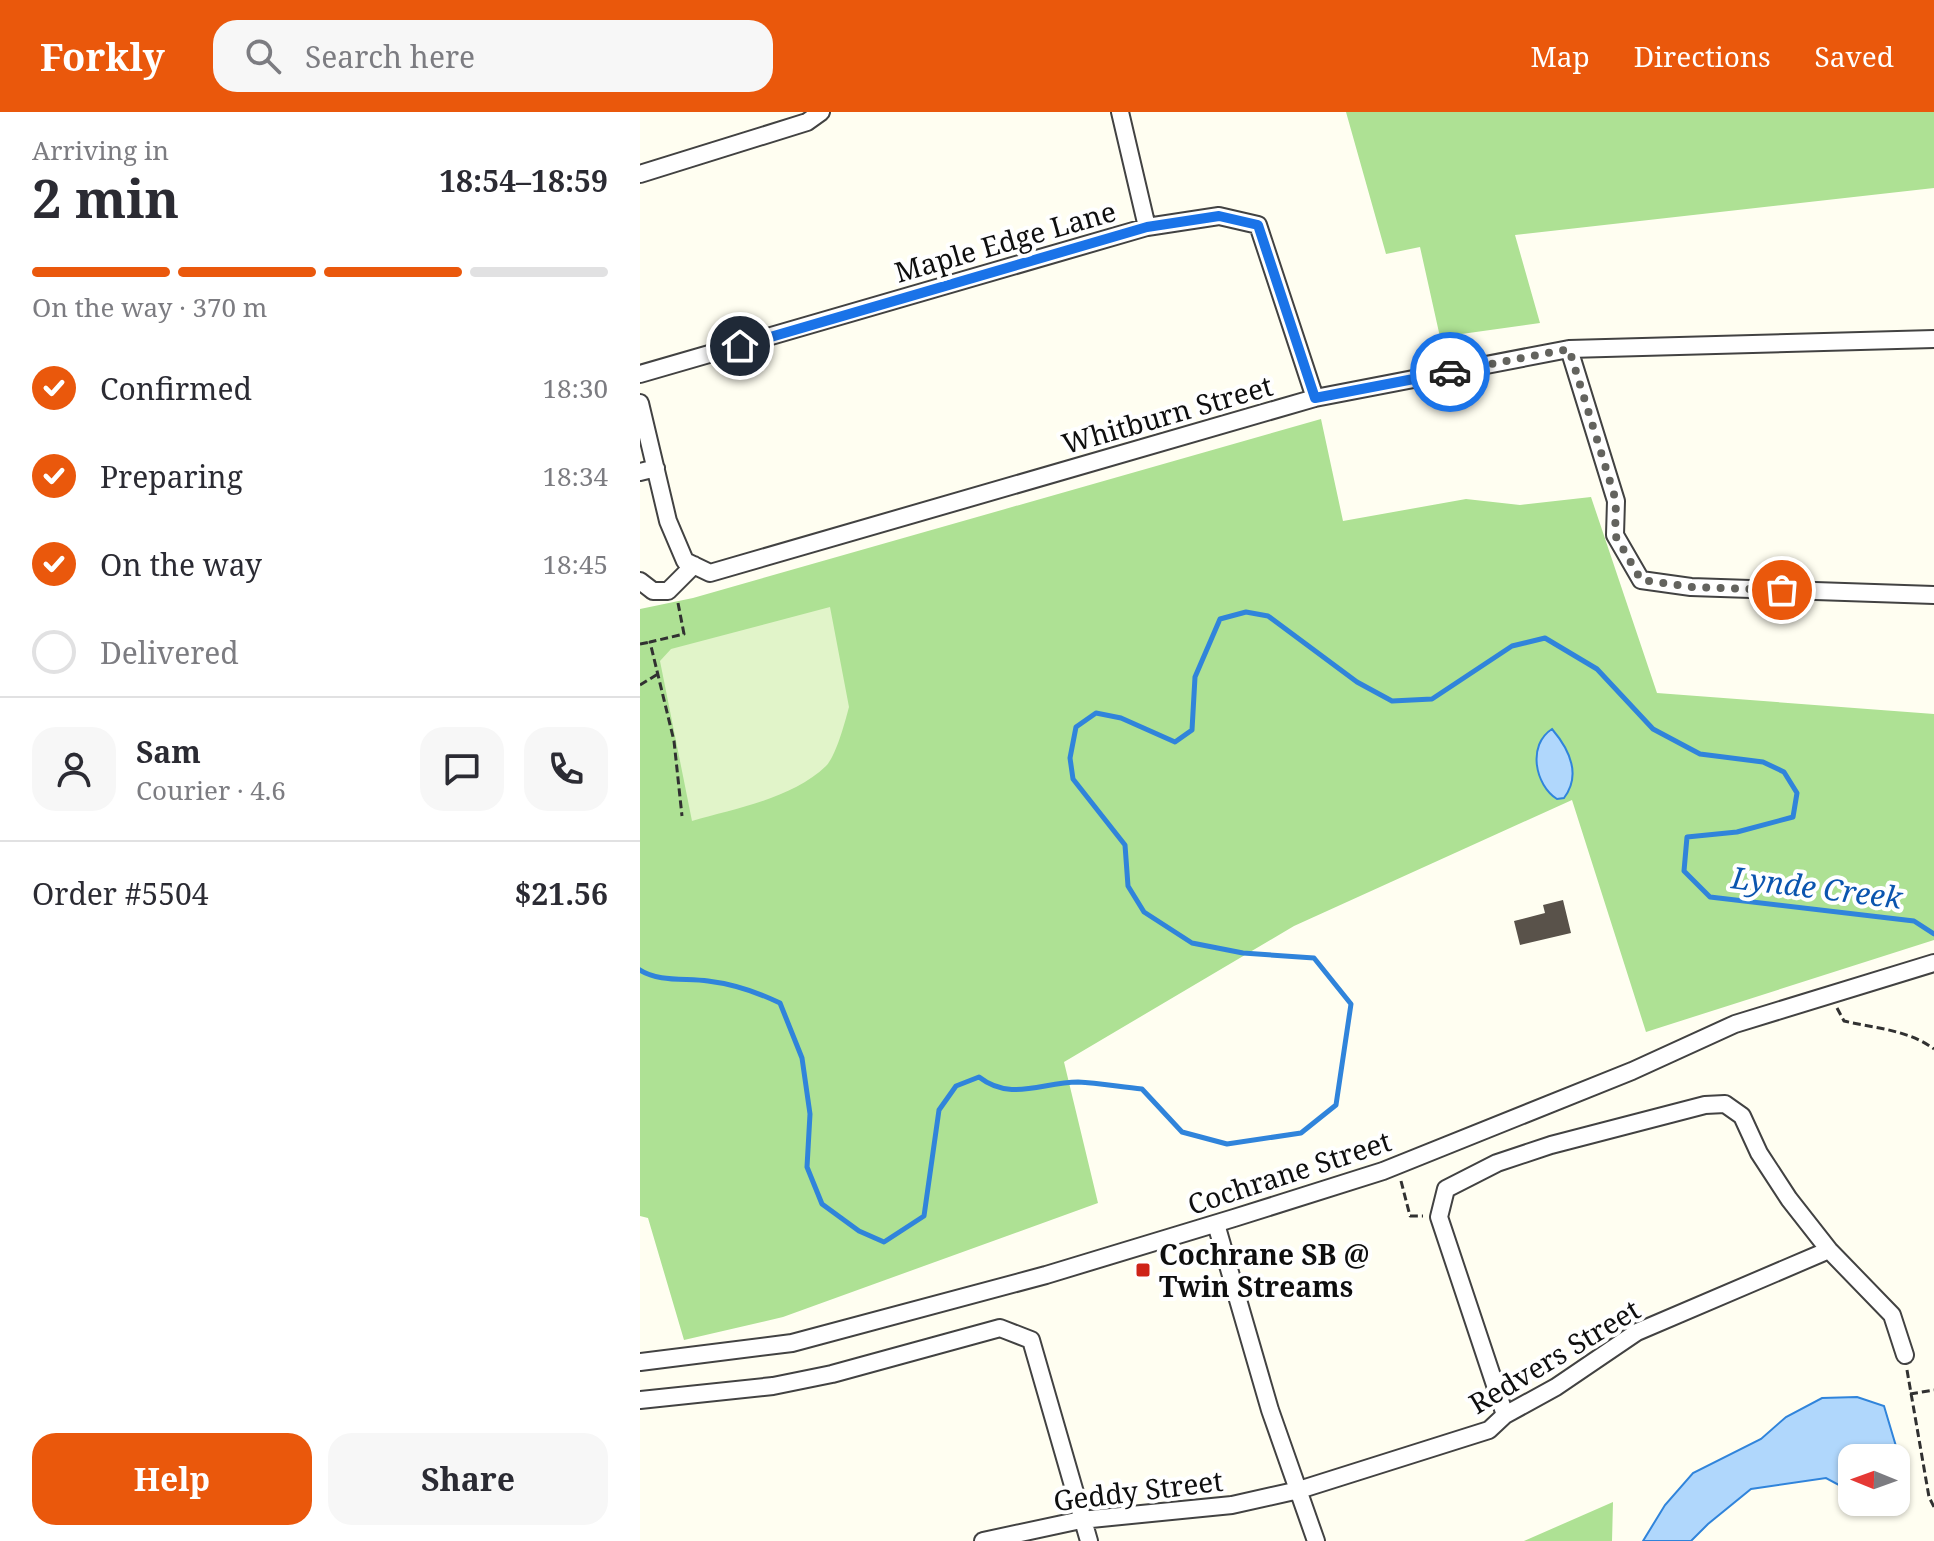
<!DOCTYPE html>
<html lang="en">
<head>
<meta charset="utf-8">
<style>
  body { margin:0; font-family:"Noto Serif",serif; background:#f7f7f7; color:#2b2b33; height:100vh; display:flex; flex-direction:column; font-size:30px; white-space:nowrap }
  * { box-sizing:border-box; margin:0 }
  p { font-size:26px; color:#7c7c81 }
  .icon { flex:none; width:44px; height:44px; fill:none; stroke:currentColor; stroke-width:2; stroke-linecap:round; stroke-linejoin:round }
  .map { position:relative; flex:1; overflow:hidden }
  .details { display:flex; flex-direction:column; background:#fff; width:640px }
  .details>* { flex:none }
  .needle { width:52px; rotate:271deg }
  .buttons { position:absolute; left:1198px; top:1332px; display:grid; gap:16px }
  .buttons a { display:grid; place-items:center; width:72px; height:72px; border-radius:16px; background:#fff; box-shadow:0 2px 6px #0004; font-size:40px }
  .pin { position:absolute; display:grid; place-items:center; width:68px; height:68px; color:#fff; margin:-34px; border:4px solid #fff; border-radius:50%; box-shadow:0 2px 8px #0007 }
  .courier { position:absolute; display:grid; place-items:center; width:80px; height:80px; margin:-40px; border:6px solid #1a73e8; border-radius:50%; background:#fff; color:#222; box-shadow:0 2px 10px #0007 }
  .head em { font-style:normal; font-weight:700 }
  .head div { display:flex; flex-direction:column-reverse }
  .head { display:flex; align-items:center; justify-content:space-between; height:136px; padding:0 32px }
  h1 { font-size:52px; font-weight:700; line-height:60px }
  .bar { display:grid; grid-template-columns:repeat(4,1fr); gap:12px 8px; align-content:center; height:96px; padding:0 32px }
  .bar i { height:10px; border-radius:6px; background:#e1e1e2 }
  .bar .on { background:#ea580c }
  .bar p { grid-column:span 4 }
  .line { display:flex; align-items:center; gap:20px; padding:0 32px; border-top:2px solid #e1e1e2 }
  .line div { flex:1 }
  .round { display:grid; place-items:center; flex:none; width:84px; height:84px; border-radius:24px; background:#f7f7f7 }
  ol { padding:0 32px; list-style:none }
  li { display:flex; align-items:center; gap:24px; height:88px }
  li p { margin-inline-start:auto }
  li .icon { padding:8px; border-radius:50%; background:#ea580c; color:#fff; stroke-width:4 }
  li:last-child { color:#7c7c81 }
  li i { width:44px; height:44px; border:4px solid #e1e1e2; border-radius:50% }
  .action { display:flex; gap:16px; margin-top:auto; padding:16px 32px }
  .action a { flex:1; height:92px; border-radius:24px; background:#ea580c; color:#fff; font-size:32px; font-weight:700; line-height:92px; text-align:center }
  .action a+a { background:#f7f7f7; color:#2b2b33 }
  header { display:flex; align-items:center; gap:48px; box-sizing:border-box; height:112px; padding:0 40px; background:#ea580c; color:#fff }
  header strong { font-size:38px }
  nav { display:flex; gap:44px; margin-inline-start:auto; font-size:28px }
  .search { width:560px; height:72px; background:#f7f7f7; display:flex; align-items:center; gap:20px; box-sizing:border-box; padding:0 28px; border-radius:24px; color:#7c7c81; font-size:30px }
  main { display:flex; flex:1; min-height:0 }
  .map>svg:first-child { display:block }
  .forest { fill:#aee194 }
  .pitch { fill:#e1f4c9 }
  .water { fill:#b0d7fc; stroke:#3084db; stroke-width:2 }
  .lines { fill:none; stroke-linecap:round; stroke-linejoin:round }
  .stream { stroke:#3084db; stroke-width:5 }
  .building { fill:#59524a }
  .minor-casing { stroke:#424242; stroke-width:20 }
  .path { stroke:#313131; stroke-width:3; stroke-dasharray:8 4; stroke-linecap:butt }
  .minor { stroke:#fff; stroke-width:16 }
  .done { stroke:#63635e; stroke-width:8; stroke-dasharray:0 14.4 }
  .route { stroke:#1a73e8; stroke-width:10 }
  .poi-dot { fill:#ce2318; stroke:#fff; stroke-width:3 }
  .labels { text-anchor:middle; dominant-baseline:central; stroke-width:8; stroke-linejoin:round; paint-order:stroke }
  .street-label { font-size:28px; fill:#0f0f0f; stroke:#fff }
  .poi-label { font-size:28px; font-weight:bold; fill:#0f0f0f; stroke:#fff; text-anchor:start }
  .water-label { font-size:30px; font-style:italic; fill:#0b55af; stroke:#fff }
</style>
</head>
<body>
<header>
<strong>Forkly</strong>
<div class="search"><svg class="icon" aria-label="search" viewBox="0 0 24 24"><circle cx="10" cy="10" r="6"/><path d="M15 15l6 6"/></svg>Search here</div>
<nav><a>Map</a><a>Directions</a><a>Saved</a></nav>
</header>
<main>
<section class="details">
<div class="head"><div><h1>2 min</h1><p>Arriving in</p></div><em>18:54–18:59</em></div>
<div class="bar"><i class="on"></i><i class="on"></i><i class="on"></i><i></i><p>On the way · 370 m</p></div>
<ol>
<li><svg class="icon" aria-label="check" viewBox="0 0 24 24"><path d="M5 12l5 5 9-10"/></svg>Confirmed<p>18:30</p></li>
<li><svg class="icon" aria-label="check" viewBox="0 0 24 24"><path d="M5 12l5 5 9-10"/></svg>Preparing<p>18:34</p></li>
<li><svg class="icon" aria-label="check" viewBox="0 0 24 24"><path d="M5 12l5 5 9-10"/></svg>On the way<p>18:45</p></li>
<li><i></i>Delivered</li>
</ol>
<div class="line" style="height:144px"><a class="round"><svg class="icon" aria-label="person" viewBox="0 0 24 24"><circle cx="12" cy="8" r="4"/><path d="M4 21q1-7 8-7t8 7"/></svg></a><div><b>Sam</b><p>Courier · 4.6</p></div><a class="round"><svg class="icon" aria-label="chat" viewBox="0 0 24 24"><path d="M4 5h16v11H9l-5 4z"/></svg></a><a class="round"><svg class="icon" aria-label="phone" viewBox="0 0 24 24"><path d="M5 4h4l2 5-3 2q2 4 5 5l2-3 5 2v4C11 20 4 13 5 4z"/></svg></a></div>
<div class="line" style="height:104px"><div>Order #5504</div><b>$21.56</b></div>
<div class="action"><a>Help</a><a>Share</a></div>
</section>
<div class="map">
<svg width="1294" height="1429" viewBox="0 0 1294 1429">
  <rect width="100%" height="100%" fill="#fffef1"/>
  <!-- forest -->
  <path class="forest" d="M706 0H1294V76L875 123 900 211 800 225 780 135 746 142Z
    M681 307 703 409 826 387 880 393 951 385 1017 581 1294 602V828L1006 920 932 688 654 814 424 950 458 1091 143 1205 44 1228 8 1106 0 1104V497L53 486Z
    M973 1390 972 1429H884Z"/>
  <!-- pitch -->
  <path class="pitch" d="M190 495 209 595C205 610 196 644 186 654 152 687 95 696 52 709L20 549 31 537Z"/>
  <!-- water -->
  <path class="water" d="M912 617C929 637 942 662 924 686L917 687C895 673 887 633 912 617Z
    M1217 1285 1244 1294 1264 1361 1256 1382V1346H1212V1380L1186 1366 1111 1377 1068 1412 1051 1429H1003L1025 1393 1053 1361 1121 1327 1146 1305 1182 1286Z"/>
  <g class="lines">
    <!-- stream -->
    <path class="stream" d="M0 858C18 870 46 866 68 869 93 872 117 880 140 891L162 946 170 1002 167 1055 182 1092 219 1119 244 1130 284 1104 299 998 316 974 339 965C371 990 402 970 438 970 459 971 481 975 502 977L542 1020 587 1032 661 1021 696 993 711 892 674 846 603 841 552 831 504 800 488 774 485 733 433 667 430 646 436 615 456 601 481 606 535 630 552 618 555 565 580 507 606 500 628 504 717 570 752 589 792 587 872 534 905 526 957 557 1013 617 1060 642 1123 650 1144 660 1157 681 1153 705 1097 720 1047 725 1044 759 1070 785 1274 809 1294 822"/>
  </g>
  <!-- building -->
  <path class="building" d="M923 788 931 821 880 833 874 809 905 801 903 793Z"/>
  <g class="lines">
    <!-- minor casing -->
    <g class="minor-casing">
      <path id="minor" d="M480 0 507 115
        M0 62 167 10 181 0
        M929 237 976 389 975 423 1001 468 1051 475 1294 483
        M0 262 507 115 579 104 618 113 675 286
        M0 291 28 409 45 449 70 461 675 286 929 237 1294 227
        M0 360 16 356
        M0 469 13 479H28L54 453
        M576 1112 630 1298 676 1429
        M0 1250 152 1231 406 1163 594 1106 743 1059 992 959 1095 912 1294 851
        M0 1288 133 1274 192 1262 360 1216 391 1228 449 1429
        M865 1303 799 1105 806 1077 857 1051 911 1033 1065 993 1085 992 1102 1004 1119 1041 1149 1087 1189 1138 1252 1203 1265 1243
        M343 1429 441 1408 592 1393 659 1378 849 1318 865 1303 916 1275 997 1220 1189 1138"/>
    </g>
    <!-- path -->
    <path class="path" d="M38 491 44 522 10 530 34 629 42 704
      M0 532 10 530
      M0 573 18 562
      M1197 896 1204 909C1234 916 1269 918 1294 937
      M761 1069 770 1104H783
      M1267 1258 1289 1385 1294 1395
      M1270 1282 1294 1278"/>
    <!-- minor -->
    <use href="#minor" class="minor"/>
  </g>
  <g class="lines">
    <!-- done -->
    <path class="done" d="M810 260 929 237 976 389 975 423 1001 468 1051 475 1142 478"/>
    <!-- route -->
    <path class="route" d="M100 234 507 115 579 104 618 113 675 286 810 260"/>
  </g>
  <!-- markers -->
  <rect class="poi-dot" x="495" y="1150" width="16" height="16" rx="4"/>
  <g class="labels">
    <!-- street labels -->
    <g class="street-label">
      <text transform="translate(365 129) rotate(-16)">Maple Edge Lane</text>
      <text transform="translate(527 302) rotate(-16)">Whitburn Street</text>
      <text transform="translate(649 1060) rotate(-18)">Cochrane Street</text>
      <text transform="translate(914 1244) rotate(-31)">Redvers Street</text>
      <text transform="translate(498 1378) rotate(-7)">Geddy Street</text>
    </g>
    <!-- poi labels -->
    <g class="poi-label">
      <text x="519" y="1142">Cochrane SB @<tspan x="519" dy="32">Twin Streams</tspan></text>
    </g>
    <!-- water labels -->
    <g class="water-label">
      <text transform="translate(1177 775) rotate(7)">Lynde Creek</text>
    </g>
  </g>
</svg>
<div class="buttons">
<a><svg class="needle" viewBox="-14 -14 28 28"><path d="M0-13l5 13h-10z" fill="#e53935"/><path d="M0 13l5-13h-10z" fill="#7c7c81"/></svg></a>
</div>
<div class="pin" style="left:1142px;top:478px;background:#ea580c"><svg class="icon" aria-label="bag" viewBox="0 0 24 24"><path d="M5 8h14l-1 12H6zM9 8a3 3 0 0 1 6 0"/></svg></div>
<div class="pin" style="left:100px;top:234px;background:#1f2937"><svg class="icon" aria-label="home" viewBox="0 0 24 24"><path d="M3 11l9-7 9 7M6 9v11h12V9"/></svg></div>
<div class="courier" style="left:810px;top:260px"><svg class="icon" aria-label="car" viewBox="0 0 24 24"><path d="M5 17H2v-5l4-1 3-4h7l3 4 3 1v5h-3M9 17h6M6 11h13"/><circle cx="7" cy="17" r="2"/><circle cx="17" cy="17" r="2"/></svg></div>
</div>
</main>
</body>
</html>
